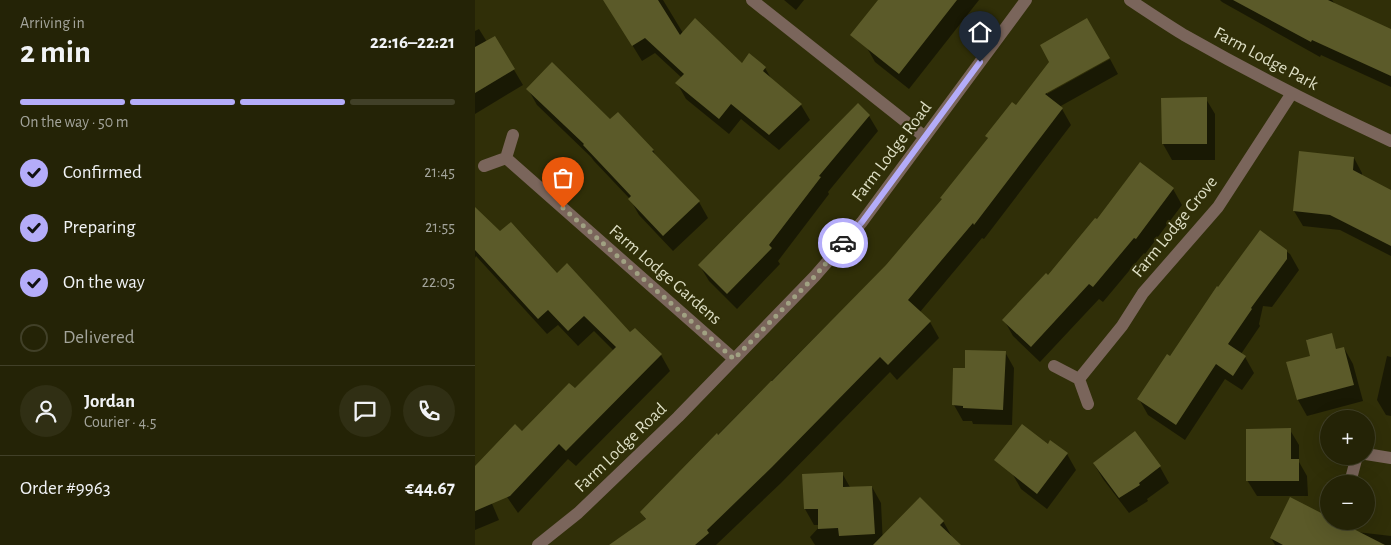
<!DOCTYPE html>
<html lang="en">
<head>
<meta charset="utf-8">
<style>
  body { margin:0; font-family:"Alegreya Sans",sans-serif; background:#302f14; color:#f1f3f6; height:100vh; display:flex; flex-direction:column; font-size:19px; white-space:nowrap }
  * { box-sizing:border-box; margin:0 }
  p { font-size:16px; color:#a3a49b }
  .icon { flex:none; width:28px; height:28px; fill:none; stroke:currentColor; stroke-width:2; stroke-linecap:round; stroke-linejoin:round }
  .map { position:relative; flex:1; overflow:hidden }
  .details { display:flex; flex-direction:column; background:#242306; width:475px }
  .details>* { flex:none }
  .controls { position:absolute; left:845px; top:410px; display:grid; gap:10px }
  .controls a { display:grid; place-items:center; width:55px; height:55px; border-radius:50%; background:#242306; box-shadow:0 5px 20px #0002,0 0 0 1px #414028; font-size:25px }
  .pin { position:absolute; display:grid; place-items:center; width:42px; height:42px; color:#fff; margin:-51px -21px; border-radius:50% 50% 50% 0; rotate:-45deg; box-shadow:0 0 5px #0007 }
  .pin .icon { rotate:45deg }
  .courier { position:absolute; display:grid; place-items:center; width:50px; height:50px; margin:-25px; border:4px solid #b4acf9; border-radius:50%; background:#fff; color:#222; box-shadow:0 1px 6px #0007 }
  .headline em { font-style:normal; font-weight:700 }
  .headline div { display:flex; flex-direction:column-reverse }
  .headline { display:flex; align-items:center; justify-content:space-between; height:85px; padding:0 20px }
  h1 { font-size:32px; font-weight:700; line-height:38px }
  .bar { display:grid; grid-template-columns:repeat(4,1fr); gap:8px 5px; align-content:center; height:60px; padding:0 20px }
  .bar i { height:6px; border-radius:4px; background:#414028 }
  .bar .selected { background:#b4acf9 }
  .bar p { grid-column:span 4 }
  .line { display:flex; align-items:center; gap:12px; padding:0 20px; border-top:1px solid #414028 }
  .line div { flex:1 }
  .round { display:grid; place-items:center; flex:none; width:52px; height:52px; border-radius:26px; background:#302f14 }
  ol { padding:0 20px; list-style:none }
  li { display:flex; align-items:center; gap:15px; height:55px }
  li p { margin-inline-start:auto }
  li .icon { padding:5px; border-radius:50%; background:#b4acf9; color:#111; stroke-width:4 }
  li:last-child { color:#a3a49b }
  li i { width:28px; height:28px; border:2px solid #414028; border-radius:50% }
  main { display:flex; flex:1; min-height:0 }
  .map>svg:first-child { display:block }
  .shadow { fill:#0007 }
  .building { fill:#5b5a29 }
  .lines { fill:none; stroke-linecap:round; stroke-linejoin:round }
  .minor { stroke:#7a655b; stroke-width:12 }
  .done { stroke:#a0a182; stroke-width:5; stroke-dasharray:0 9 }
  .route { stroke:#b4acf9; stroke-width:6 }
  .labels { text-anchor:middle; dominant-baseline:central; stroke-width:4.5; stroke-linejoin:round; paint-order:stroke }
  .street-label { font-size:18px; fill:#dddec4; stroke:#302f08 }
</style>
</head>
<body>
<main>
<section class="details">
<div class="headline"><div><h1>2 min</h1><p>Arriving in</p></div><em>22:16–22:21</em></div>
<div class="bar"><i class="selected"></i><i class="selected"></i><i class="selected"></i><i></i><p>On the way · 50 m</p></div>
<ol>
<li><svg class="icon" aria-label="check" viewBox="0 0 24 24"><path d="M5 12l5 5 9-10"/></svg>Confirmed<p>21:45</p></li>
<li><svg class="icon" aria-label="check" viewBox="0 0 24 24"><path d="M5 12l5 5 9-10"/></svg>Preparing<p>21:55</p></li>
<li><svg class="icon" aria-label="check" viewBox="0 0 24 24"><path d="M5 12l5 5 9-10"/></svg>On the way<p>22:05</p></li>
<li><i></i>Delivered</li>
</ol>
<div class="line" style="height:90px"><a class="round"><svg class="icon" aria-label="person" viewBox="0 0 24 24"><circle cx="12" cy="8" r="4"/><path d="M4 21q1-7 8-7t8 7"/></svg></a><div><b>Jordan</b><p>Courier · 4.5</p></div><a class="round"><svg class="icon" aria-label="chat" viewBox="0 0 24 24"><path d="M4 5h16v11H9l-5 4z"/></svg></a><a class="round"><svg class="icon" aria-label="phone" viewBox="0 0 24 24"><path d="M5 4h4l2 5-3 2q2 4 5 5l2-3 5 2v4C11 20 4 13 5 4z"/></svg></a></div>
<div class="line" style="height:65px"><div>Order #9963</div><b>€44.67</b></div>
</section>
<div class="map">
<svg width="916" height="545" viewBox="0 0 916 545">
  <rect width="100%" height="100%" fill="#302f08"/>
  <!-- shadow -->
  <path class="shadow" d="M133 0H188L208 33 267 64 290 68 297 80 326 105 335 120 304 150 266 119 254 134 211 99 202 83 207 78 180 53 167 61 140 17Z
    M309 0H329L321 10Z
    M429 0H504L434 89 400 62 391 46Z
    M745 0H857L860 4 916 30V87L846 55 845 57 747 2Z
    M612 19 572 92V94L635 59 643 74 584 107 587 109 596 125 509 239 507 238 445 312 455 322 464 338 422 380 415 372 306 483 241 545H136L171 520 166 512 411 266 468 200 513 139 512 136 541 107Z
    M4 29 12 42 20 38 48 85 0 114V31Z
    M53 89 135 121 178 150 182 159 224 202 233 218 198 251 164 215 155 199 119 161 116 157 62 105Z
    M687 99H731L740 114V160H697L688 144Z
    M394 116 403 131 353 192 354 194 303 261 305 264 262 309 234 281 225 266Z
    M879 158 887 173V176L916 193V256L865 230 828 226 819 211Z
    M666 164 698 189 707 205 670 254 669 253 628 302 624 299 565 362 538 336 529 320 573 277 622 221Z
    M0 209 25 233 81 275 155 334 160 329 186 355 195 371 101 466 93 459 43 513 17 475 139 351 119 331 103 346 83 325 72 334 1 256 0 258Z
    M785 232 815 254 824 270 797 307 788 306 784 324 785 326 766 354 770 357 779 373 767 390 750 379 710 440 673 415 664 399Z
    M832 339 859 345 862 350 869 348 878 364 888 401 832 416 823 400 813 363 836 357Z
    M530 352 539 368 537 425 498 424 497 421H488L479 405 491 370Z
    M912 356 916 357V416L911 415 902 400Z
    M815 430 824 445V462L832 476 833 496H782L772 480Z
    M659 433 685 467 694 483 672 499 673 501 654 513 628 479 619 464Z
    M592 454 601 470 572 509 546 489 537 473Z
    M0 470 9 485 24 520 0 530Z
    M367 473 376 489 397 487 406 503 408 545H340L335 537 346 525H339L330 509 328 475Z
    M468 521 477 537 470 545H416Z
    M854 521 882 532 916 536V545H800L796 538Z"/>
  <!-- building -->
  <path class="building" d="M128 0H183L205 35 220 18 267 63 274 53 291 67 288 71 327 104 294 135 256 104 244 119 200 83 209 74 170 38 157 46Z
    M403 0H482L424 74 375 35Z
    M758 0H853L916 29V76L837 40 836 42Z
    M612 18 635 58 570 94 588 108 499 225 498 223 433 300 456 321 413 365 405 357 297 467 232 530 234 533 220 545H134L171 519 165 512 242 433 243 435 296 381H297L411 265 467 199 465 198 513 138 510 136 537 102 541 105 574 62 565 45Z
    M20 36 40 69 0 93V47Z
    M77 62 135 119 143 112 179 150 177 151 225 201 188 236 153 199 156 196 108 145 109 144 51 89Z
    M732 97V144H687L686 98Z
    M383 103 395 115 344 176 346 177 294 245 297 248 252 294 223 265Z
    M824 151 879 157 878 170 916 190V246L855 215 818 211Z
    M665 162 699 188 661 239 659 238 618 287 614 284 556 347 527 320 571 273 573 275 620 218 622 219Z
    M0 207 25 231 36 222 82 273 92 263 155 332 160 328 187 354 91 451 84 444 35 496 0 511V466L40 424 47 431 94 383 100 388 141 347 109 316 93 331 73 310 63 319 0 250Z
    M785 230 812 250V259L776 308 777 309 753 344 771 356 758 376 741 364 701 425 662 399 692 354 695 356 742 286 743 287Z
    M857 333 861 349 869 347 879 385 822 400 811 362 835 356 831 340Z
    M490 350 531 351 528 410 488 408V406L477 405 478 368H490Z
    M547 424 573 444 575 440 593 453 562 494 519 460Z
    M816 428V459H824V481H771V429Z
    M660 431 686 466 664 483 665 485 644 498 618 463Z
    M368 472V487L397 486 400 534 364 536 363 528 343 529V509H329L327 474Z
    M445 497 469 521 465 525 486 545H398Z
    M815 497 854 517V521H863L910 545H808L795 538Z"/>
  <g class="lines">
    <!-- minor -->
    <path class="minor" d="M277 0 450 137
      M655 0C673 12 691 24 709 35 776 73 846 109 916 141
      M31 158 259 359
      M9 166 31 158 38 135
      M579 366 604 379 613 404
      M604 379 647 326 668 293 743 207 817 93
      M891 454 916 458
      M877 475 882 456
      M63 545 103 513 203 417 340 276 387 222 551 0"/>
  </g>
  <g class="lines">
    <!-- done -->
    <path class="done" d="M88 208 259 359 340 276 368 243"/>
    <!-- route -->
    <path class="route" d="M368 243 387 222 505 62"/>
  </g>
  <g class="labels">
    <!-- street labels -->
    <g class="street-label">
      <text transform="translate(791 59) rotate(28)">Farm Lodge Park</text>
      <text transform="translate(417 152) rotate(-53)">Farm Lodge Road</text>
      <text transform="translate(700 227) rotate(-51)">Farm Lodge Grove</text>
      <text transform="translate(190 275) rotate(41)">Farm Lodge Gardens</text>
      <text transform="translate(146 448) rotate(-44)">Farm Lodge Road</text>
    </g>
  </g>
</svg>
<div class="controls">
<a>+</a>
<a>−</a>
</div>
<div class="pin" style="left:88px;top:208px;background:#ea580c"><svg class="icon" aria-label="bag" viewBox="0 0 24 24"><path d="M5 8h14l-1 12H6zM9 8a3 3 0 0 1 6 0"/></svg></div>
<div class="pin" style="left:505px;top:62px;background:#1f2937"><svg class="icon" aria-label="home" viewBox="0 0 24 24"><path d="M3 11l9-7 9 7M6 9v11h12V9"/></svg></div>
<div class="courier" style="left:368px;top:243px"><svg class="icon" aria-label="car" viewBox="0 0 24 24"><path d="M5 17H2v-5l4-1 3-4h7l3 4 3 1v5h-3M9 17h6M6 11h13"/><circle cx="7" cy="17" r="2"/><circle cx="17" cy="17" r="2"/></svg></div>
</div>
</main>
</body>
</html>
